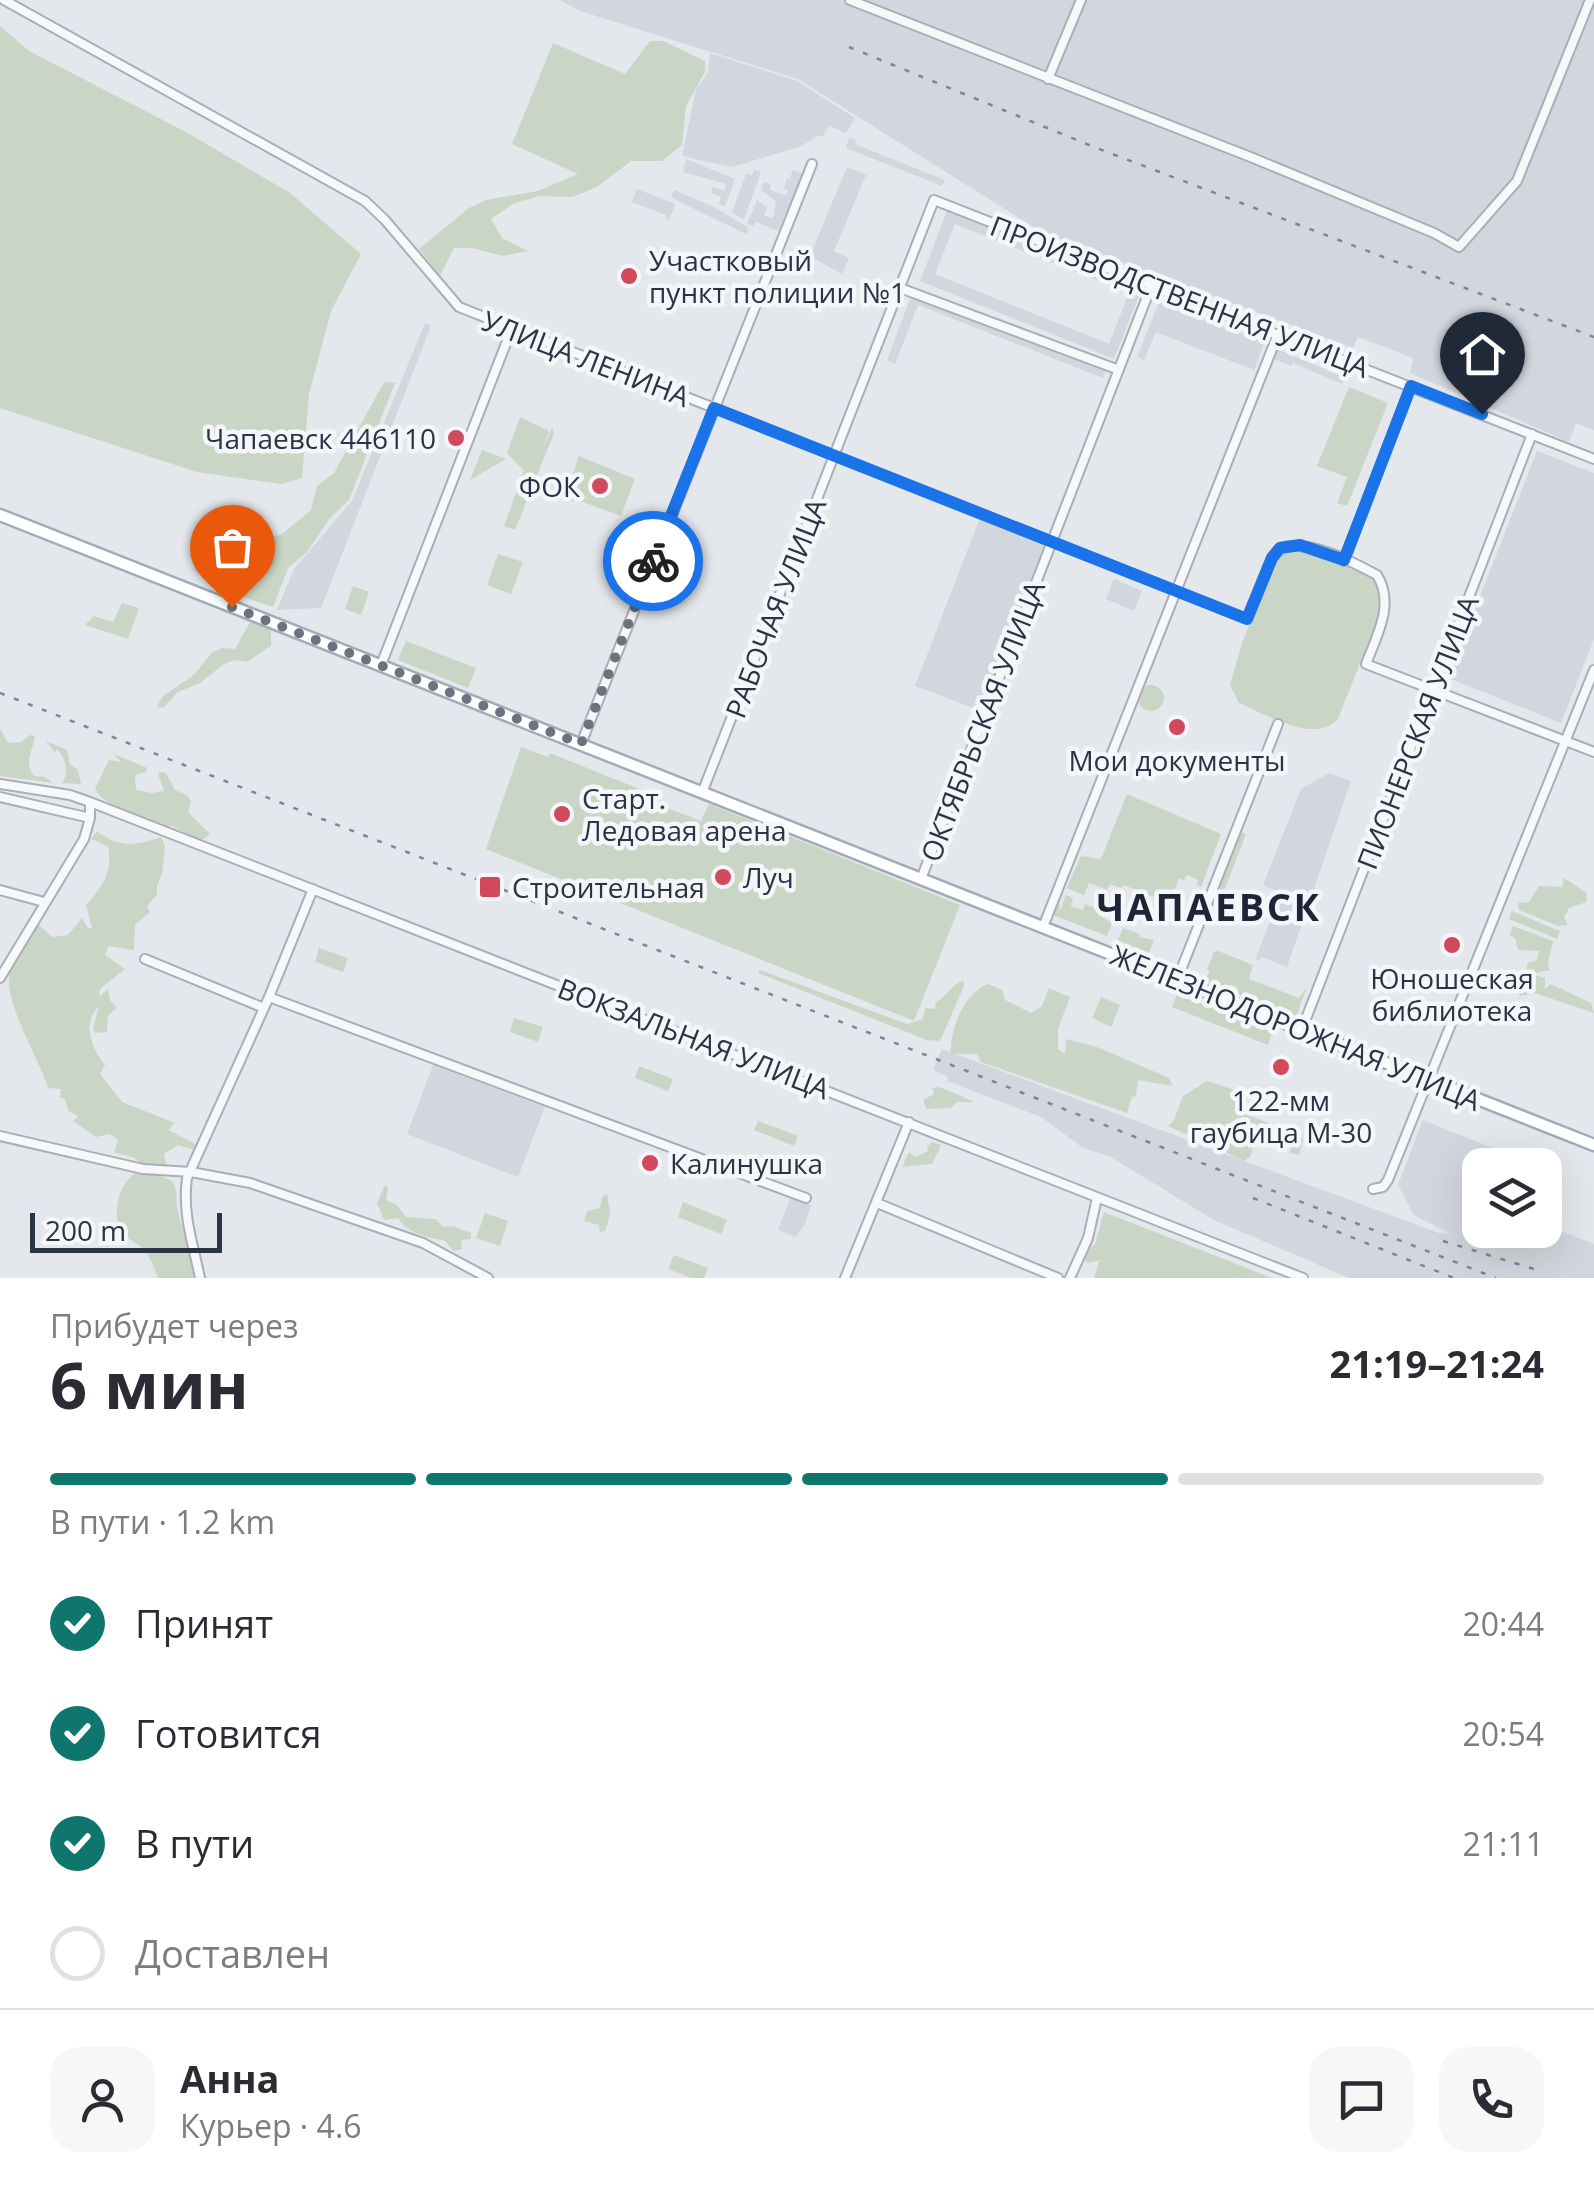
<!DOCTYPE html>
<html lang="ru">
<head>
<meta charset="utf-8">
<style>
  body { margin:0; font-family:"Open Sans",sans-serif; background:#f7f7f7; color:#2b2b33; height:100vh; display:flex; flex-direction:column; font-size:38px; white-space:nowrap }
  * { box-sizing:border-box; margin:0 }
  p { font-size:32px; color:#7c7c81 }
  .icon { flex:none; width:55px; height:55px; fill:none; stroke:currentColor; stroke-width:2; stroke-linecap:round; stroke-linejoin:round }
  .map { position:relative; height:1278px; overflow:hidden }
  .side { display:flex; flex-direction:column; background:#fff; flex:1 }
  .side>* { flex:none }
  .tools { position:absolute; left:1462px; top:1148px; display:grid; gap:20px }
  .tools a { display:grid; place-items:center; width:100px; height:100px; border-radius:20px; background:#fff; box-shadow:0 10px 40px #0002; font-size:50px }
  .scale { position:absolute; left:30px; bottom:25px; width:192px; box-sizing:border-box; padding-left:10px; border:5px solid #2b3445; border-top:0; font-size:28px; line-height:35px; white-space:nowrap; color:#2b3445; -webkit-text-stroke:8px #f4f6f9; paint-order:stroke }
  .pin { position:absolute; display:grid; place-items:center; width:85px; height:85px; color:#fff; margin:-102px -42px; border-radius:50% 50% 50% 0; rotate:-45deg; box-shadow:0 0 10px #0007 }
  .pin .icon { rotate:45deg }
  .courier { position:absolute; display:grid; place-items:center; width:100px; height:100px; margin:-50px; border:8px solid #1a73e8; border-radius:50%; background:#fff; color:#222; box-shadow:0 2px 12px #0007 }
  .headline em { font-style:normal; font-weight:700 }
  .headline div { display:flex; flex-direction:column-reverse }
  .headline { display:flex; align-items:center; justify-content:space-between; height:170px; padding:0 50px }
  h1 { font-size:65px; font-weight:700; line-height:75px }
  .bar { display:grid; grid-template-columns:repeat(4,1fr); gap:15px 10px; align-content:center; height:120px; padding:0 50px }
  .bar i { height:12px; border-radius:8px; background:#e1e1e2 }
  .bar .active { background:#0f766e }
  .bar p { grid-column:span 4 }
  .line { display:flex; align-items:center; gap:25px; padding:0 50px; border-top:2px solid #e1e1e2 }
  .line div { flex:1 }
  .round { display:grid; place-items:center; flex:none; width:105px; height:105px; border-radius:30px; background:#f7f7f7 }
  ol { padding:0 50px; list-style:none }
  li { display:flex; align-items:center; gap:30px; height:110px }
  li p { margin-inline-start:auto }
  li .icon { padding:10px; border-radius:50%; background:#0f766e; color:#fff; stroke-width:4 }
  li:last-child { color:#7c7c81 }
  li i { width:55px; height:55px; border:5px solid #e1e1e2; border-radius:50% }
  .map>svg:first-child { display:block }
  .built { fill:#d2d6de; fill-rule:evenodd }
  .green { fill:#c9d6c5 }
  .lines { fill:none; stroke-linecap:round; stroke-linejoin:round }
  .minor-casing { stroke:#a9aeb7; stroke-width:12 }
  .major-casing { stroke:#a3abb8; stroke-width:15 }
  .minor { stroke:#f7f8fa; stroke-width:8 }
  .major { stroke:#fff; stroke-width:10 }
  .rail { stroke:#7d8696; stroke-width:2.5; stroke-dasharray:5 10; stroke-linecap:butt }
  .done { stroke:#6c737f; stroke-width:10; stroke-dasharray:0 18 }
  .route { stroke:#1a73e8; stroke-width:12 }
  .poi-dot { fill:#d1495b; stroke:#f4f6f9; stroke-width:4 }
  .labels { text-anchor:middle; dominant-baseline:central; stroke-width:9; stroke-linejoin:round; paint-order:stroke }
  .poi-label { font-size:28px; fill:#2b3445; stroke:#f4f6f9; text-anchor:start }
  .street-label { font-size:28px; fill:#2b3445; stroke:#f4f6f9 }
  .district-label { font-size:38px; font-weight:bold; letter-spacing:2.5px; fill:#1d2536; stroke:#f4f6f9 }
</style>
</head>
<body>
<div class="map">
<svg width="1594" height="1278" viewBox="0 0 1594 1278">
  <rect width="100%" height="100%" fill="#e4e7ec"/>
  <!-- built -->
  <path class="built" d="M560 0H1594V430L1576 423 1569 442 1410 373 1413 358 1358 337 1353 348 1043 233 798 79 580 11Z
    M710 53 797 81 855 118 846 133 829 126 823 136H817L802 146 732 167 682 156 696 89 708 73Z
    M849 138 856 140 855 144 945 180 942 186 846 148Z
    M686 159 735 179 725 206 719 204 721 197 711 193 713 187 724 191 726 184 683 172Z
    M847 167 866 175 834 251 849 258 842 274 810 256Z
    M754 169 761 172 744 219 732 213 746 174 752 175Z
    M793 170 803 174 778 231 756 222 753 226 747 224 757 200 767 208 764 216 773 218 776 201 761 190 764 182 771 185 770 190 786 196 788 190 784 188 787 179 794 180 790 178Z
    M637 189 675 204 669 220 666 219V215L632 202Z
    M674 190 716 208 749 228 746 234 676 200 671 196Z
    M947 211 1142 288 1114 359 920 281ZM955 224 1129 293 1109 344 935 274Z
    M912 294 1106 370 1103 378 918 305 895 364 887 360Z
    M1159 302 1265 342 1254 370 1156 332 1144 360 1137 357Z
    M425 323 431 326 321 608 277 610 294 569 352 501Z
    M1278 349 1345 378 1342 384 1293 363 1291 366 1274 359Z
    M1537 451 1594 473V639L1561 723 1448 678Z
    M981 515 1046 540 981 711 915 686Z
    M1114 579 1142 591 1134 611 1106 599Z
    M1329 773 1351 781 1287 967 1262 957 1259 961 1255 960 1281 893 1263 885 1301 789Z
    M942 1049 1439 1233 1451 1234 1414 1215 1398 1185 1423 1120 1535 1165H1480V1230L1541 1231 1545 1230V1225L1594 1244V1278H1349L1214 1220 1109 1156 1083 1148 1041 1117 947 1081 948 1077 933 1070Z
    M433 1065 545 1107 518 1177 407 1134Z
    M1545 1169 1563 1176 1545 1218Z
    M791 1196 811 1205 805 1224 796 1237 778 1230Z"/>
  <!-- green -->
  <path class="green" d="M0 26 29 51 186 132 290 193 361 254 331 311 309 394 302 478 281 484 197 472 0 408Z
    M650 41H663L705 61V72L686 106 682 145 662 161H631L597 187 572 197 539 196 513 204 491 219 502 238 528 251 503 256 472 248H454L440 276 419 249 469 208 486 200 538 191 578 174 512 144 553 43 625 74Z
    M384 382 395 383 349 500 330 518 307 552 288 568 273 607 228 592 216 583 229 553 247 539 281 535 311 510 317 486 334 473Z
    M1349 387 1388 403 1347 506 1337 503 1347 477 1317 466Z
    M520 417 549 431 542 451 552 428 554 433 515 530 504 526 524 471 507 453Z
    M482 450 506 459 470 480Z
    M579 456 635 479 621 516 575 499 572 502 568 500 566 494Z
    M1291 547 1309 551 1373 577 1379 583 1382 608 1338 719C1314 745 1266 714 1239 703L1230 685 1242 643 1275 560Z
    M498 554 523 562 511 594 487 585Z
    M353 586 369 592 361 615 345 609Z
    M122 603 139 608 128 639 85 625 94 616 113 622Z
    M250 622 264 624 271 631V646L247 662 234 660 224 664 200 683 178 692 163 708 157 707 162 697 195 674 212 652 223 648 235 649Z
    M406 641 476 668 468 688 398 660Z
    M1138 698a13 13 0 1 1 26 0a13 13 0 1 1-26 0Z
    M0 729 8 743 21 742 30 735 35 736C33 751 23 762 34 776L45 777 53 783C34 780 19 779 0 776Z
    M46 741 67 750 70 764 78 770 81 784 62 783C70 773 65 757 57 749L55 753Z
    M521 747 548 757 550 753 659 797 657 804 701 821 709 804 960 905 914 1021 486 849Z
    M114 754 147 768 146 772 135 775 136 790 152 793 164 791 158 774 160 772 166 773 175 790 188 796 191 802 188 812 210 834 200 841 172 826 168 827C148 816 105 809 95 789L109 760 121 762Z
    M1127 794 1221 834 1201 887 1196 885 1198 880 1187 875 1184 880 1179 878 1169 903 1124 885 1121 888 1110 884 1107 890 1089 883 1084 895 1067 888 1081 856 1101 859Z
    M97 831C117 848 137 846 161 837L165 846 162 874 157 886V895L147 906 150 912 135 925 134 950 109 946 105 955 125 969 100 989 99 997 108 989 110 1000 117 1008 108 1016 107 1032 95 1033 93 1029 99 1006C82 1023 91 1048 105 1065L100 1074 122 1102 175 1123 168 1130 197 1145 194 1150 178 1145 164 1154 167 1168H144L135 1158 114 1152 118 1140 110 1134 96 1137 73 1121 78 1117 68 1110 65 1099 60 1097 61 1089 48 1088C39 1058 2 1000 10 971 14 955 30 938 38 924L52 937 68 935 82 918 88 928H92L86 905C103 886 113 872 108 846L91 839Z
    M1241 832 1246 834 1223 894 1216 892Z
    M1564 878 1587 893 1586 902 1569 908 1564 917 1568 925 1558 926 1519 910 1518 903 1529 902 1539 886 1562 887Z
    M1066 895 1073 898 1071 906 1083 910 1085 904 1100 910 1098 915 1112 923 1107 936 1053 915 1056 905 1060 904V911Z
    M1512 911 1560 931 1557 939 1509 919Z
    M1513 926 1553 941 1548 963 1550 970 1532 974 1545 978V989L1551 984 1591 1003 1594 1013 1535 993 1520 996 1513 986 1492 973 1497 971 1517 979 1530 974 1526 970 1528 963 1537 960 1539 951 1518 950 1515 938 1509 935Z
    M1123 928 1140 934 1139 937 1154 940 1149 953 1118 940Z
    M319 948 348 958 343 972 315 962Z
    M1218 951 1253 965 1249 979 1299 998 1307 987 1296 1017 1237 994 1238 988 1232 985 1224 989 1203 981 1210 972 1207 970 1214 952Z
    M760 970 907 1024 923 1019 925 1008 935 1009 936 1002C946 998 951 985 963 980L964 986 940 1041 927 1040 758 973Z
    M988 984 1002 990 1005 1000 1031 1013 1042 1006 1049 988 1070 997 1058 1029V1049L1065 1054 1066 1039 1097 1047 1169 1078 1173 1086 1138 1080 1136 1096 1132 1097 1127 1113 981 1062 977 1054H951C950 1028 963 995 988 984Z
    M1177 994 1272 1032 1268 1045 1172 1007Z
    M1101 997 1120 1005 1111 1027 1092 1018Z
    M514 1018 543 1027 538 1042 510 1032Z
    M639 1066 673 1079 668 1091 635 1078Z
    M1207 1081 1230 1088 1247 1098 1244 1113 1300 1136 1303 1139 1299 1155 1290 1153 1292 1140 1281 1144 1263 1139 1254 1143 1250 1157 1244 1161 1168 1126 1174 1120 1183 1096Z
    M937 1087C953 1091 960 1097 975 1102H957L951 1108 926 1109 923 1100 934 1094 932 1088Z
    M758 1121 798 1136 794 1146 754 1130Z
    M932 1142 941 1145 932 1164 902 1167 909 1152 915 1157 928 1151 927 1147Z
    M135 1173C146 1174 166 1174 173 1183 178 1190 176 1200 177 1207 181 1230 196 1255 193 1278H158C154 1268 150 1256 143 1248 137 1243 128 1240 123 1233 110 1216 119 1184 135 1173Z
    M385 1185 388 1188 386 1200 397 1205 406 1217 436 1219 443 1227 453 1226 471 1233V1239L461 1240 462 1249 453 1251 445 1241C426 1236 409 1235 398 1218L384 1220 377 1203Z
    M607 1193 610 1214 605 1231 600 1232 599 1225 584 1221 587 1211 600 1208 602 1197Z
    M683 1202 727 1220 721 1234 678 1217Z
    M1104 1212 1272 1278H1094L1100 1260 1089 1263 1083 1260 1085 1252 1095 1244Z
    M485 1213 508 1221 500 1246 476 1238Z
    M674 1255 708 1268 704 1278H691L668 1269Z"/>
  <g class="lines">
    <!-- minor casing -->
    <g class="minor-casing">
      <path id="minor" d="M4 0 365 201 385 220 459 307 1247 619 1272 557 1280 548C1309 539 1351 561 1377 575 1395 604 1377 635 1366 664L1594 752
        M850 0 1253 158 1434 233 1459 247 1517 181 1590 0
        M1048 79 1081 0
        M900 288 1119 370
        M1344 561 1411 386
        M381 665 512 328
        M581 744 812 164
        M0 784 70 795 90 802 1303 1278
        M702 793 934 200 1594 459
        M0 797 90 818
        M921 879 1152 284
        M0 890 44 902
        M1043 927 1278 334
        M145 959 264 1008
        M0 978 84 839 90 818V802
        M1177 980 1278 724
        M269 997 806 1198
        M1302 1029 1532 434
        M0 1136 143 1169 191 1172 250 1183 423 1243 488 1278
        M1373 1189 1383 1187 1388 1180 1594 670
        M877 1203 1058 1278
        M200 1278C193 1243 182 1214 187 1178L269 997 313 889
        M845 1278 909 1122
        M1070 1278 1088 1238 1097 1198"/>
    </g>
    <!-- major casing -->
    <g class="major-casing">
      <path id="major" d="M0 515 1594 1145"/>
    </g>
    <!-- minor -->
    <use href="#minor" class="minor"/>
    <!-- major -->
    <use href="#major" class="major"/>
    <!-- rail -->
    <path class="rail" d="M849 47 1094 147 1594 337
      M0 693 1496 1278
      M1253 1198 1454 1278
      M1443 1241 1534 1269"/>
  </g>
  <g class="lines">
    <!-- done -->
    <path class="done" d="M232 607 581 744 653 561"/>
    <!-- route -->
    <path class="route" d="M653 561 714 408 1247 619 1272 558 1280 548 1300 545 1344 560 1411 386 1482 414"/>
  </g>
  <!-- markers -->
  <g class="poi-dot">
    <circle cx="629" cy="276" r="10"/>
    <circle cx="456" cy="438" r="10"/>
    <circle cx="600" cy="486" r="10"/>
    <circle cx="1177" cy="727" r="10"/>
    <circle cx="562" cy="814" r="10"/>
    <circle cx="723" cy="877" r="10"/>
    <rect x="478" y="875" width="24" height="24" rx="5"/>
    <circle cx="1452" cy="945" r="10"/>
    <circle cx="1281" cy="1067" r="10"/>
    <circle cx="650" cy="1163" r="10"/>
  </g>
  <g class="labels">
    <!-- poi labels -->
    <g class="poi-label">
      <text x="649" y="260">Участковый<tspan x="649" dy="32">пункт полиции №1</tspan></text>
      <text x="436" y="438" text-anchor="end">Чапаевск 446110</text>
      <text x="580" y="486" text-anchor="end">ФОК</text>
      <text x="1177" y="760" text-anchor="middle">Мои документы</text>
      <text x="582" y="798">Старт.<tspan x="582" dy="32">Ледовая арена</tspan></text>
      <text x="743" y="877">Луч</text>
      <text x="512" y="887">Строительная</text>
      <text x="1452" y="978" text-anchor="middle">Юношеская<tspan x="1452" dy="32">библиотека</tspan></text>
      <text x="1281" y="1100" text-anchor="middle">122-мм<tspan x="1281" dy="32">гаубица М-30</tspan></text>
      <text x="670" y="1163">Калинушка</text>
    </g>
    <!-- street labels -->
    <g class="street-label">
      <text transform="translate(1180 296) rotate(21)">ПРОИЗВОДСТВЕННАЯ УЛИЦА</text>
      <text transform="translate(586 358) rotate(21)">УЛИЦА ЛЕНИНА</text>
      <text transform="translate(775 608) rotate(-69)">РАБОЧАЯ УЛИЦА</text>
      <text transform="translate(982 721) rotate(-69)">ОКТЯБРЬСКАЯ УЛИЦА</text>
      <text transform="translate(1417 732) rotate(-69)">ПИОНЕРСКАЯ УЛИЦА</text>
      <text transform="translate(1296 1027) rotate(22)">ЖЕЛЕЗНОДОРОЖНАЯ УЛИЦА</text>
      <text transform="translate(694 1038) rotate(21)">ВОКЗАЛЬНАЯ УЛИЦА</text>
    </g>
    <!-- district labels -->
    <g class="district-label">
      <text x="1209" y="906">ЧАПАЕВСК</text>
    </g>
  </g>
</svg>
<div class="tools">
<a><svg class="icon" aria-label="layers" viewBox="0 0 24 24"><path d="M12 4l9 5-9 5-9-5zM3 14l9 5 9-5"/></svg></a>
</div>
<div class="scale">200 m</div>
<div class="pin" style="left:232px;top:607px;background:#ea580c"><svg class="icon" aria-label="bag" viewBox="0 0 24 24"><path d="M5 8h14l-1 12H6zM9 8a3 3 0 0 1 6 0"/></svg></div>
<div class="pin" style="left:1482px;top:414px;background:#1f2937"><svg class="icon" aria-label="home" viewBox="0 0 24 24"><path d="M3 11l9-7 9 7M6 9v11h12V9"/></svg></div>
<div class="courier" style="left:653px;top:561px"><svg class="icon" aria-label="bike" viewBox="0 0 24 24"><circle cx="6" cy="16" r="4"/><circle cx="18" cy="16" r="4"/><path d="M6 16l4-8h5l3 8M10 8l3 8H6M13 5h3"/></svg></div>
</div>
<section class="side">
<div class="headline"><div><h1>6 мин</h1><p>Прибудет через</p></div><em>21:19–21:24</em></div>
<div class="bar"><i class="active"></i><i class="active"></i><i class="active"></i><i></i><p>В пути · 1.2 km</p></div>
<ol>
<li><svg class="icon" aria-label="check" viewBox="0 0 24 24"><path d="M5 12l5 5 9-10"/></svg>Принят<p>20:44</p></li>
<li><svg class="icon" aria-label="check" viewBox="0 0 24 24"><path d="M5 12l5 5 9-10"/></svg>Готовится<p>20:54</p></li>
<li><svg class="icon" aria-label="check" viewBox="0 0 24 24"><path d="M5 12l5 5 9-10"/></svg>В пути<p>21:11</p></li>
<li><i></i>Доставлен</li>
</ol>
<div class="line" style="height:180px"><a class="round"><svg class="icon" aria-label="person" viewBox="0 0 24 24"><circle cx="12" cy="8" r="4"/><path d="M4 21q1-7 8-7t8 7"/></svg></a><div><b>Анна</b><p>Курьер · 4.6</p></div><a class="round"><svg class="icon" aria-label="chat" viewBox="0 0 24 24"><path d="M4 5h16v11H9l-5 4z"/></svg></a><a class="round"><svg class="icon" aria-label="phone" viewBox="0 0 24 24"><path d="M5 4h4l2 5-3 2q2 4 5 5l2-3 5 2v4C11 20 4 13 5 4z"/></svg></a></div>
</section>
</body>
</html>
